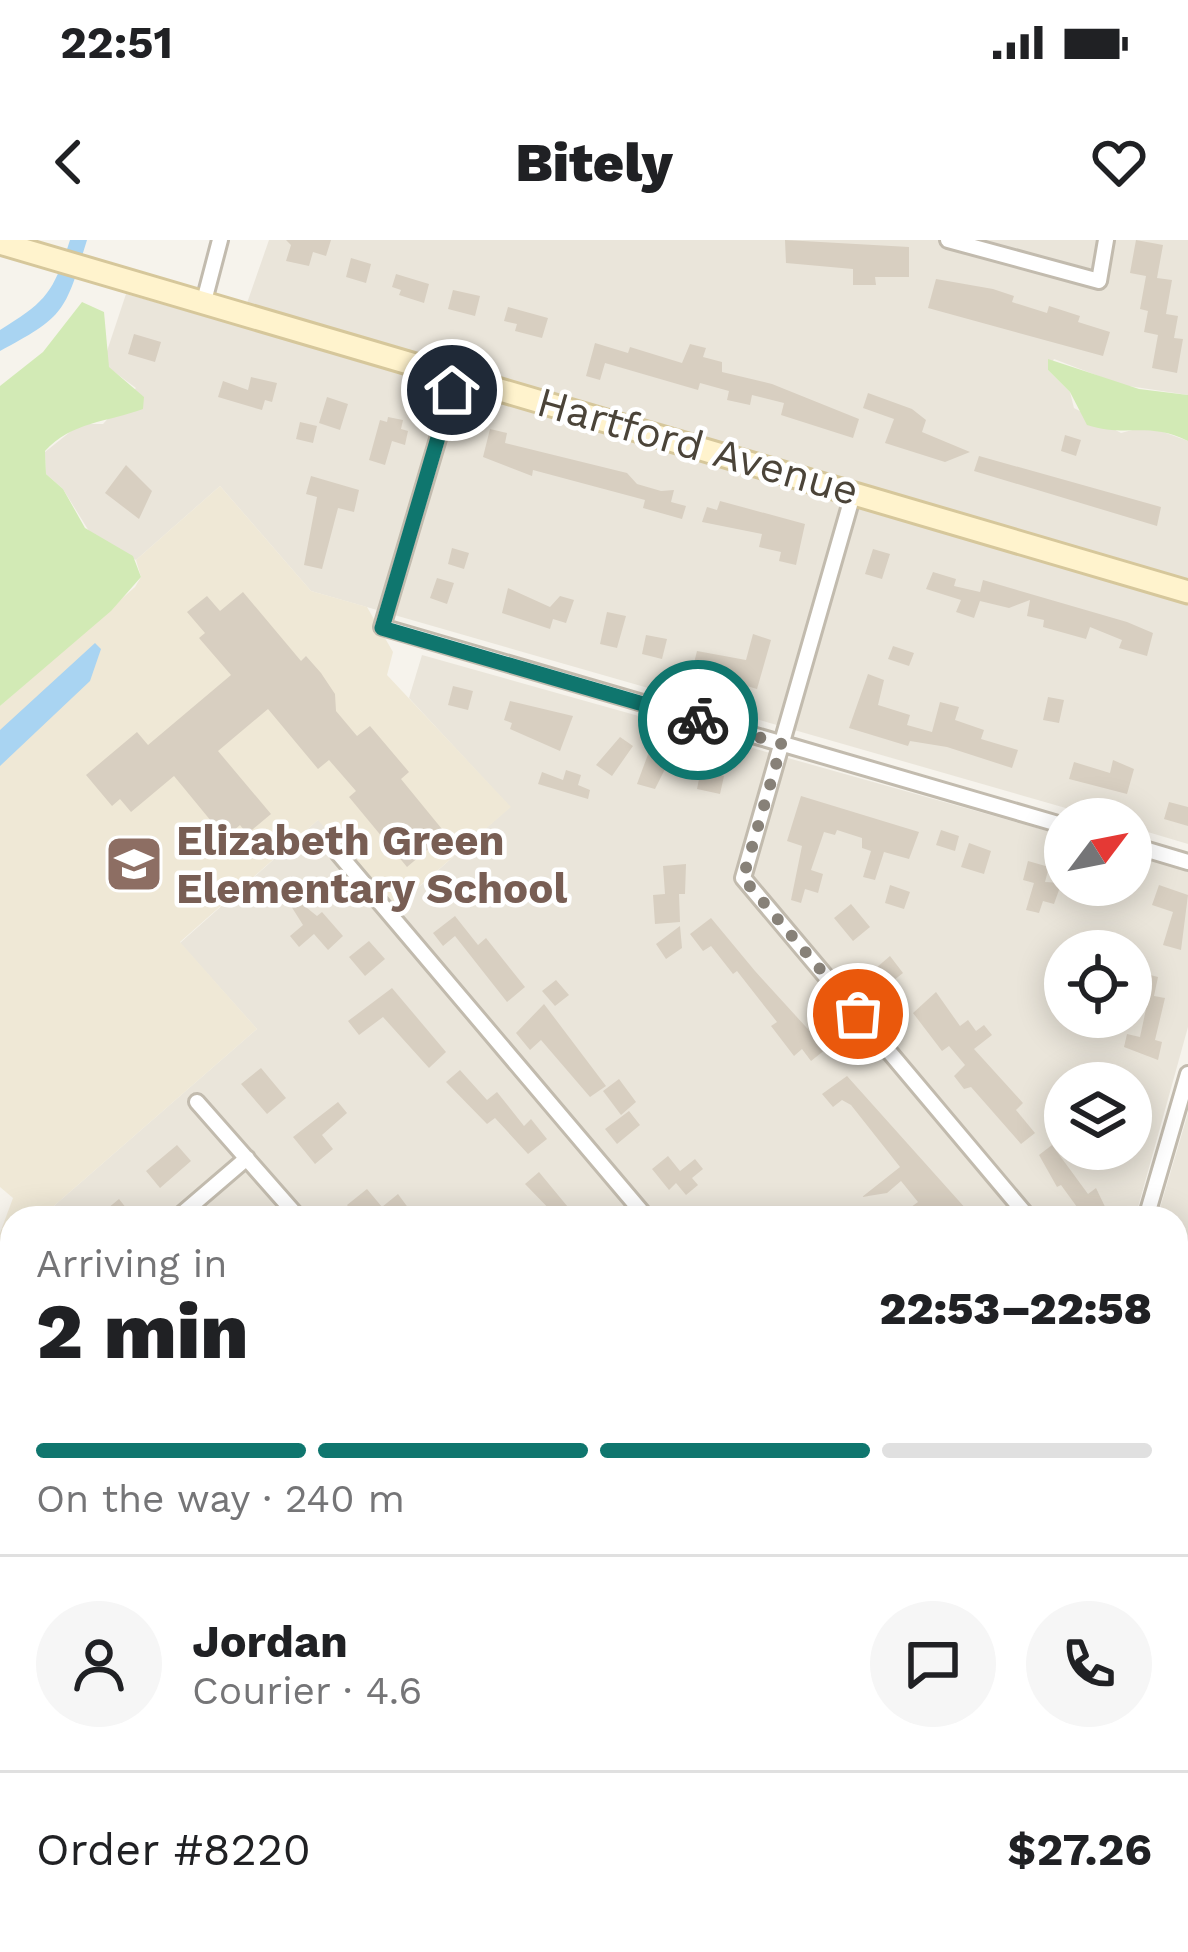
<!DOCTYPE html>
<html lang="en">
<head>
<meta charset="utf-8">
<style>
  body { margin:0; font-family:"Work Sans",sans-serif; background:#f6f6f6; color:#202124; height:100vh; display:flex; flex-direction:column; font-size:45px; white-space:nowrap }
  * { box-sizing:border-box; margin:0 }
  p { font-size:39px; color:#757577 }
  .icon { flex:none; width:66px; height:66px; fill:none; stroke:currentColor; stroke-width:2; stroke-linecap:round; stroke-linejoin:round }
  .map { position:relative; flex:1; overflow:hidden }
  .side { position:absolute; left:0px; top:966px; width:1188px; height:747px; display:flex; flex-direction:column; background:#fff; border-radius:36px 36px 0 0; box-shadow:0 6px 30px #0003 }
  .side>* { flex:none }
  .needle { width:78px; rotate:58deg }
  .fabs { position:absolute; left:1044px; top:558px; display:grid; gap:24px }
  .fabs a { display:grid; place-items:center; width:108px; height:108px; border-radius:50%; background:#fff; box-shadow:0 6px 30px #0003; font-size:60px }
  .pin { position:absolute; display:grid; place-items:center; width:102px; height:102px; color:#fff; margin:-51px; border:6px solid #fff; border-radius:50%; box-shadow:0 3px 12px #0007 }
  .courier { position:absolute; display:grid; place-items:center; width:120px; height:120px; margin:-60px; border:9px solid #0f766e; border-radius:50%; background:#fff; color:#222; box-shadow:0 3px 15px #0007 }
  .headline em { font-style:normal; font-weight:800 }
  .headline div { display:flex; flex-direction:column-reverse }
  .headline { display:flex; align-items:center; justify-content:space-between; height:204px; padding:0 36px }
  h1 { font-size:78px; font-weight:800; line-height:90px }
  .bar { display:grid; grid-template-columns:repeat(4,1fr); gap:18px 12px; align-content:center; height:144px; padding:0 36px }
  .bar i { height:15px; border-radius:9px; background:#e0e0e0 }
  .bar .current { background:#0f766e }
  .bar p { grid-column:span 4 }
  .line { display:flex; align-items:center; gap:30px; padding:0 36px; border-top:3px solid #e0e0e0 }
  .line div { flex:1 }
  .round { display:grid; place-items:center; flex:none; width:126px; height:126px; border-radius:63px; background:#f6f6f6 }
  .status { display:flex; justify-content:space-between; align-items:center; height:84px; padding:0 60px; background:#fff; direction:ltr }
  .status svg { height:33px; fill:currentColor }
  header { display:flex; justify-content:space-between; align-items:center; height:156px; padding:0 36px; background:#fff; font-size:54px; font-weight:800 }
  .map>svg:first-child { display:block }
  .residential { fill:#eae5da; fill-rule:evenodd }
  .education { fill:#efe8d6 }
  .green { fill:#d2eab5 }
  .water { fill:#a9d4f2 }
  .building { fill:#d8cfc1 }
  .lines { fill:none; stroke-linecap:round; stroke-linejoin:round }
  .street-casing { stroke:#c2bbae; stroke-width:20 }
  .secondary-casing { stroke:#d6c79b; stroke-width:27 }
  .street { stroke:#fff; stroke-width:14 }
  .secondary { stroke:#fff3cd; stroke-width:21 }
  .done { stroke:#878178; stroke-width:12; stroke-dasharray:0 21.6 }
  .route { stroke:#0f766e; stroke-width:15 }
  .labels { text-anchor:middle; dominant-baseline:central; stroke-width:9; stroke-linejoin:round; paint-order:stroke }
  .street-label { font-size:42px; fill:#4b4439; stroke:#fff }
  .education-label { font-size:42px; font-weight:bold; fill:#785e54; stroke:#fff; text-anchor:start }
</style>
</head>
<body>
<div class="status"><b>22:51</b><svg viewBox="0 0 49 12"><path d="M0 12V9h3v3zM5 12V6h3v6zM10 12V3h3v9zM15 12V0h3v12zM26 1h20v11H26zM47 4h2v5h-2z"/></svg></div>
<header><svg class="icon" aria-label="back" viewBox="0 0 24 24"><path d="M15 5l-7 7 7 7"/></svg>Bitely<svg class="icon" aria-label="heart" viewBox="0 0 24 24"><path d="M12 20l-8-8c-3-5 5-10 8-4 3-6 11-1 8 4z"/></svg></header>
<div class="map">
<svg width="1188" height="1712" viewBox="0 0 1188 1712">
  <rect width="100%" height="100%" fill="#f6f3ec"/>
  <!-- residential -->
  <path class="residential" d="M269 0H1188V155L1122 145 1054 119 1048 130 1070 152 1074 168 1121 193 1147 186 1188 201V604L1131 587V579H1104L311 351 220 246 136 320 92 296 63 249 46 234 45 212 80 184H103L136 148 109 128 105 117 126 54 239 86Z
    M422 415 1065 596V645H1131V615L1188 631V787L1135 978H40L257 789 180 703 319 579 395 668 510 567 409 458ZM1065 711H1131V777H1065ZM1065 843H1131V909H1065Z
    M1188 873V1148L1176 1134V978H1157Z
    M12 1003V1122L0 1113V1013Z
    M12 1164V1511L0 1514V1209Z
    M1176 1169 1188 1184V1262L1176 1265Z
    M1188 1287V1440L1176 1451V1290Z
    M12 1542V1701H895L883 1712H0V1545Z"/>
  <!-- education -->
  <path class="education" d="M220 246 311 351 367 367 393 412 387 435 511 567 394 668 318 580 180 702 257 789 40 978H12V1003L0 1013V993L13 958 0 947V466L135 347 141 337 136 320Z"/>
  <!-- green -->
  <path class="green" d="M82 62 104 72 109 127 144 157 143 169C108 182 71 182 45 211L46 234 63 249 85 288 133 316 141 337 111 371 0 466V146L43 112Z
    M1048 119 1139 149 1188 155V201C1147 181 1126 198 1087 185L1070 152 1048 130Z
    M0 1113 12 1122V1164L0 1209Z
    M1188 1476V1547L1176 1559V1487Z
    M936 1701H1028L1016 1712H924Z"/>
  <!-- water -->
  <path class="water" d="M70 0H87C65 71 66 76 0 111V90C47 61 53 53 70 0Z
    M95 403 101 409 90 441 0 526V490Z"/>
  <!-- building -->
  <path class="building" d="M286 0H331L326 16 313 12 309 26 286 21 291 5Z
    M785 0 909 7V37H875L876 45H853V29L786 23Z
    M1136 0 1163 5 1157 38 1172 40 1166 74 1178 76 1174 98 1183 99 1177 133 1152 128 1158 95 1144 92 1148 71 1140 69 1146 36 1130 33Z
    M351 18 371 24 366 43 346 37Z
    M396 34 429 44 424 63 399 55 401 50 392 47Z
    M936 39 993 49 1014 56 1012 62 1047 73 1049 66 1080 76 1078 82 1110 92 1103 116 928 68Z
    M453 50 480 56 475 76 448 69Z
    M508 67 548 78 542 98 515 91 517 84 504 81Z
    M134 94 161 102 155 122 128 114Z
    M595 103 628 113 630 107 682 123 690 104 706 108 703 117 722 122V132L772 144 859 179 853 198 781 175 784 163 752 155 750 165 727 160 729 151 700 143 698 150 605 123 600 140 586 136Z
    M251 137 277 143 272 162 265 160 262 170 218 157 223 141 248 150Z
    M868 153 912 169 926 180 922 192 970 212 945 222 885 203 894 179 863 168Z
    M327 157 348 164 340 190 319 183Z
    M388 177 403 180 401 189 408 191 405 205 392 201 385 225 369 220 380 180 387 182Z
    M300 182 317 186 313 203 296 199Z
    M490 189 507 193 505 203 627 233 637 244 661 251 674 250 671 262 686 266 682 279 643 268 645 260 533 230 532 236 483 217Z
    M1065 195 1081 200 1076 216 1061 211Z
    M979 216 1161 267 1157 286 974 231Z
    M126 225 152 251 139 279 105 253Z
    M311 236 359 250 354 272 338 268 322 329 304 325 317 257 306 254Z
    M720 261 805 284 796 325 779 321 781 312 759 307 762 294 702 282 707 267 717 270Z
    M452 308 469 313 464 329 448 324Z
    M873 309 890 314 882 339 865 334Z
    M933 332 956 339 954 346 980 352 983 340 1127 382 1153 393 1147 416 1119 408 1122 400 1090 387 1086 399 1043 387 1044 380 1027 376 1030 360 1009 368 980 361 974 378 956 372 961 360 926 349Z
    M437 338 454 343 447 364 430 358Z
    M508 348 550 367 560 356 574 360 566 383 553 379 550 389 502 373Z
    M243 352 301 421 306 416 321 433 335 454 336 471 357 496 370 486 409 532 401 539 446 594 407 627 349 557 356 551 329 520 318 529 268 469 218 511 271 574 247 594 240 585 225 598 174 536 131 572 120 559 112 566 86 535 137 492 148 505 231 435 199 398 205 393 187 372 207 356 220 371Z
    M607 372 626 376 617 408 600 404Z
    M753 394 771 400 757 449 740 444 741 438 692 431 697 411 746 420Z
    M646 395 667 399 662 419 642 414Z
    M893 406 914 413 909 426 888 419Z
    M868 434 884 440 878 465 910 475 907 485 932 492 940 462 959 467 955 480 984 490 981 499 1018 510 1012 528 947 507 910 501 908 506 849 488Z
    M453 446 473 451 468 470 448 465Z
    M1048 457 1064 460 1059 483 1043 480Z
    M510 461 573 476 560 511 510 489 512 483 504 480Z
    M620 497 633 506 612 536 596 525Z
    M650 509 672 515 655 549 637 544Z
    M1113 520 1134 529 1127 554 1069 539 1074 522 1110 533Z
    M701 529 724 536 720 554 697 549Z
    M566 530 581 535 578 545 590 550 588 559 538 544 542 532 563 540Z
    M801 556 919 592 909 619 884 612 875 640 863 637 871 611 862 608V598L837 590 835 595 824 592 811 630 823 634 818 653 805 649 801 663 791 660 802 606 787 601Z
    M1169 562 1188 567V586L1164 579Z
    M941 590 959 596 955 611 936 605Z
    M969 603 991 611 984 634 961 627Z
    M1028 621 1049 627 1045 642 1097 645 1092 661 1059 650 1054 664 1043 661 1039 673 1026 670 1034 643 1023 640Z
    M686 624 685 654H679L680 682 655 684 653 655 665 654 663 626Z
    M292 636 306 652 297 660 317 676 322 672 343 696 328 710 314 694 299 707 290 696 303 685 279 647Z
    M890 645 910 652 904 669 885 663Z
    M1159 645 1188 655 1181 710 1163 705 1173 672 1152 665Z
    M851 664 870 687 853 701 834 678Z
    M455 676 478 705 486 698 525 747 507 762 455 696 443 706 433 693Z
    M711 678 755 731 826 809 811 821 802 809 794 816 771 786 777 782 737 731 733 734 711 706 703 711 690 694Z
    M680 686 682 708 666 719 656 704Z
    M369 701 385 719 365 736 349 717Z
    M890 716 903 733 889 744 876 728Z
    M1135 731 1158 737 1154 756 1165 758 1155 800 1162 802 1158 820 1124 807 1127 794 1140 797 1149 755 1131 750Z
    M556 740 569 755 555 766 542 751Z
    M392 748 446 812 429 828 383 777 359 795 348 781Z
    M936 752 960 786 968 780 976 791 984 785 992 795 974 809 1023 863 1016 870 1035 893 1021 904 971 847 964 849 954 836 965 825 949 806 942 811 913 773Z
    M544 764 606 846 590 857 541 800 530 810 516 793Z
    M261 828 286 858 267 874 241 844Z
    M460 830 487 860 497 852 524 886 531 879 547 899 528 914 495 878 487 884 446 842Z
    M847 836 967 970 959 978H896L918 962 901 941 887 953 862 957 900 927 851 865 842 860 833 867 822 854Z
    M619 839 636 862 621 875 603 851Z
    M338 862 347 873 322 895 333 909 315 924 293 897Z
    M629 871 640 885 617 904 605 889Z
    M177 905 191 921 160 948 146 931Z
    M1052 905 1088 954 1096 948 1108 973 1085 978 1061 945 1057 947 1039 915Z
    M668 916 680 931 695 919 703 929 692 938 698 945 686 955 676 943 669 950 652 929Z
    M539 932 577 978H558L525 944Z
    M367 949 382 967 398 954 409 969 398 978H357L347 965Z
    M119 959 134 978H96Z"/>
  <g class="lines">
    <!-- street casing -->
    <g class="street-casing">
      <path id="street" d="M948 0 1099 41 1106 0
        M204 61 220 0
        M457 135 382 387 1065 586
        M854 251 743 638 1029 978
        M1131 605 1188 622
        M338 613 647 978
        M197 862 299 978
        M177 978 247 918
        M1146 978 1188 834
        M0 1132 12 1121
        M1176 1152 1188 1167
        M0 1248 12 1263
        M1176 1280 1188 1277
        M0 1304 12 1303
        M1176 1467 1188 1456
        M0 1529 12 1526
        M421 1701 430 1712
        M659 1701 669 1712
        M148 1712 199 1701
        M899 1712 911 1701"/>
    </g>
    <!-- secondary casing -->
    <g class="secondary-casing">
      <path id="secondary" d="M0 3 1188 352"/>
    </g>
    <!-- street -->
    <use href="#street" class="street"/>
    <!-- secondary -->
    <use href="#secondary" class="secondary"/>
  </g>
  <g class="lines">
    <!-- done -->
    <path class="done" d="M698 480 782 504 743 638 858 774"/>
    <!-- route -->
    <path class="route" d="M452 150 382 388 698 480"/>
  </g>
  <!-- icons -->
  <defs>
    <g id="school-square" transform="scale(3)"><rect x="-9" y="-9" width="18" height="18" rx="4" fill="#8d6e63" stroke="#fff"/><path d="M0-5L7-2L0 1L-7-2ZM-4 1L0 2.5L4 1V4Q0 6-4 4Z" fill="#fff"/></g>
  </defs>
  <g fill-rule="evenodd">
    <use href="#school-square" x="134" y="624"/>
  </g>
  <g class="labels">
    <!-- street labels -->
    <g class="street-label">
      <text transform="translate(698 206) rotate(16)">Hartford Avenue</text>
    </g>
    <!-- education labels -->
    <g class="education-label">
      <text x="176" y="600">Elizabeth Green<tspan x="176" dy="48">Elementary School</tspan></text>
    </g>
  </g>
</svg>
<div class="fabs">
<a><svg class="needle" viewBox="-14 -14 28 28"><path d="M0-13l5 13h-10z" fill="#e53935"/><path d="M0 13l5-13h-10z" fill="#757577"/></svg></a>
<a><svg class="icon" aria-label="locate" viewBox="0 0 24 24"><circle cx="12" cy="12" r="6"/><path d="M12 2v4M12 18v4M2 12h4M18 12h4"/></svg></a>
<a><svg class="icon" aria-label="layers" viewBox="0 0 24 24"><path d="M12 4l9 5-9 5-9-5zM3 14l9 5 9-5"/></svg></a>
</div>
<div class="pin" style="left:858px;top:774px;background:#ea580c"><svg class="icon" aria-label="bag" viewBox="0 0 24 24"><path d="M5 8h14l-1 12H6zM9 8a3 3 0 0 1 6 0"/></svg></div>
<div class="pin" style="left:452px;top:150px;background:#1f2937"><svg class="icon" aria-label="home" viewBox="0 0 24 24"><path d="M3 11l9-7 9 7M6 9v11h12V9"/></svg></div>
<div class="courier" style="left:698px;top:480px"><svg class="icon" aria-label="bike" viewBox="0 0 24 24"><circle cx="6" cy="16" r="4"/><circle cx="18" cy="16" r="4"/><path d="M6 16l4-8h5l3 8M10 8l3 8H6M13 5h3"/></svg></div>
<section class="side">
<div class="headline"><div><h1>2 min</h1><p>Arriving in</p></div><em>22:53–22:58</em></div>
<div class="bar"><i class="current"></i><i class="current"></i><i class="current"></i><i></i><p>On the way · 240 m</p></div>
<div class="line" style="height:216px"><a class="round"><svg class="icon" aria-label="person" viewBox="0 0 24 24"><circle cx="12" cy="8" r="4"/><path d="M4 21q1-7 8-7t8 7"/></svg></a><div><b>Jordan</b><p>Courier · 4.6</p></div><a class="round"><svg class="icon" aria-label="chat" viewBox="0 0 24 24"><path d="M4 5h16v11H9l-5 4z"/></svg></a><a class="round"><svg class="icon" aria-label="phone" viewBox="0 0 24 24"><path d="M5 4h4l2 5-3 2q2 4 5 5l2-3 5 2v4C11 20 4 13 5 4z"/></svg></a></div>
<div class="line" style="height:156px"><div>Order #8220</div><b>$27.26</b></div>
</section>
</div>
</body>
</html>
